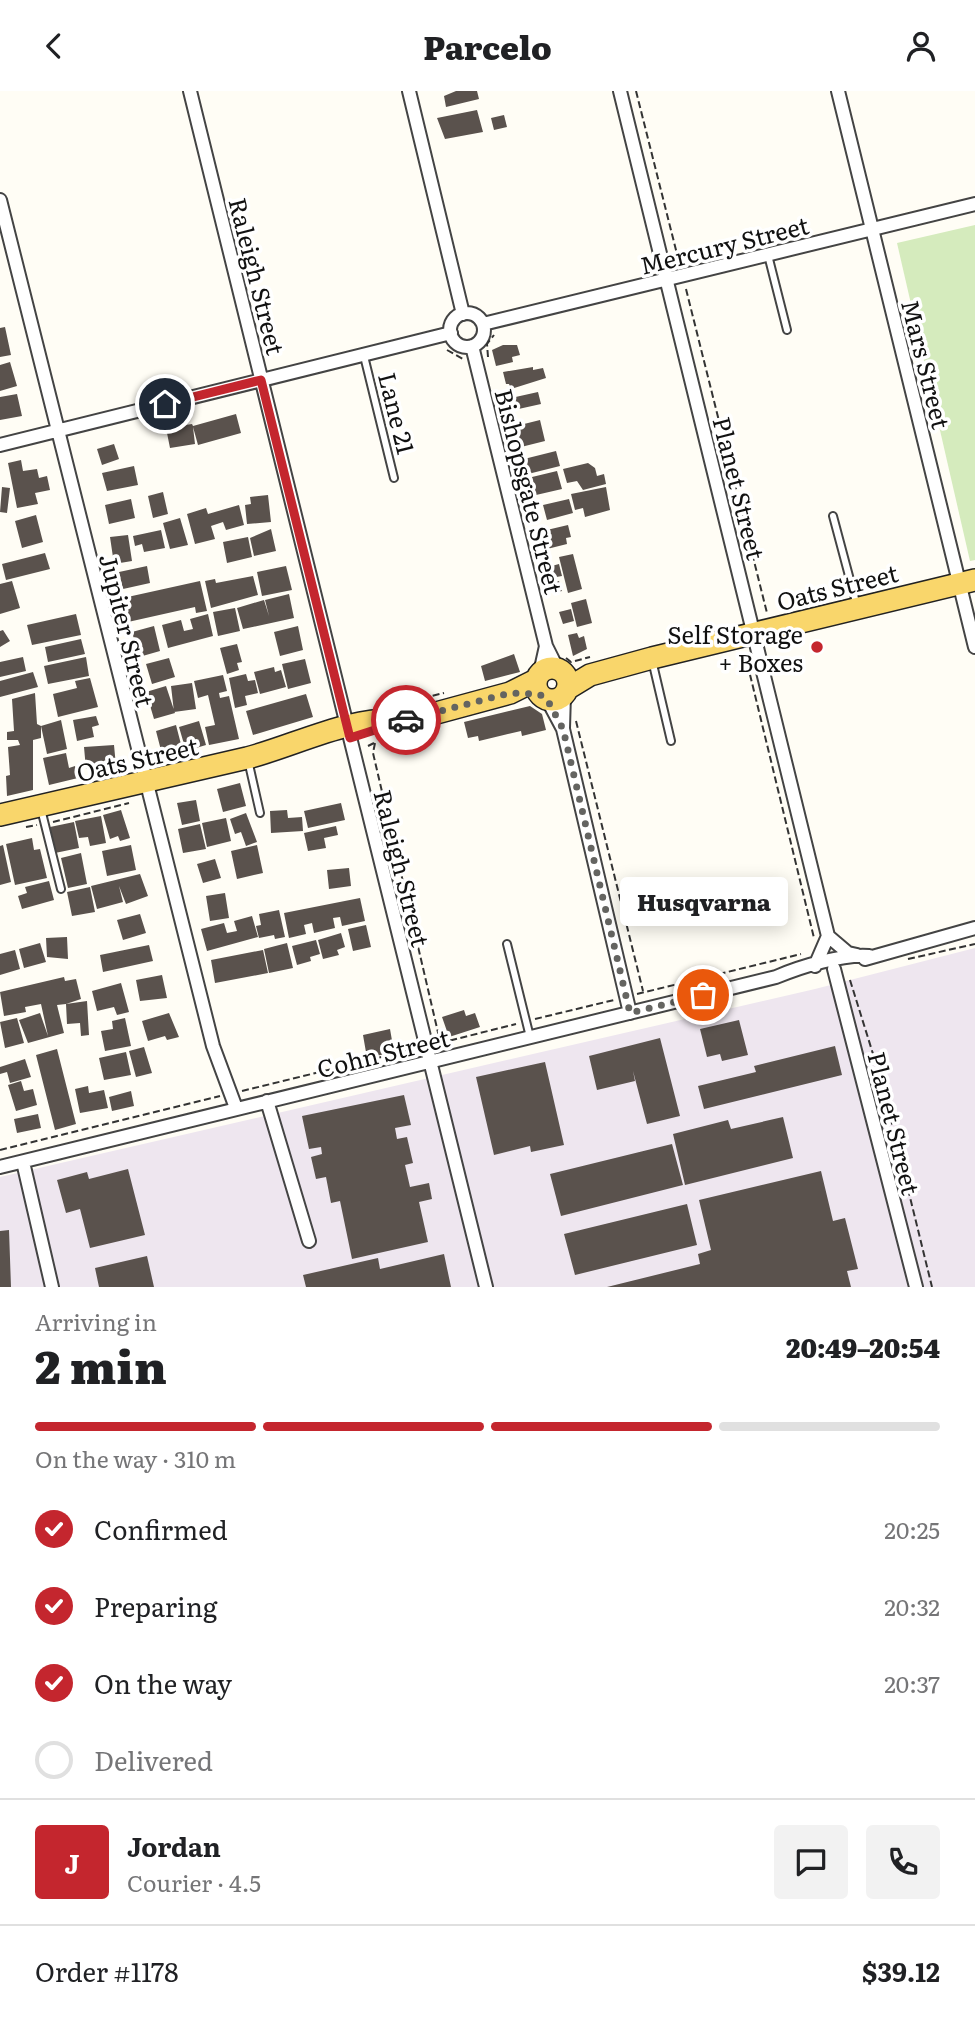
<!DOCTYPE html>
<html lang="en">
<head>
<meta charset="utf-8">
<style>
  body { margin:0; font-family:Literata,serif; background:#f2f2f2; color:#202124; height:100vh; display:flex; flex-direction:column; font-size:26px; white-space:nowrap }
  * { box-sizing:border-box; margin:0 }
  p { font-size:23px; color:#757577 }
  .icon { flex:none; width:38px; height:38px; fill:none; stroke:currentColor; stroke-width:2; stroke-linecap:round; stroke-linejoin:round }
  .map { position:relative; height:1196px; overflow:hidden }
  .panel { display:flex; flex-direction:column; background:#fff; flex:1 }
  .panel>* { flex:none }
  .pin { position:absolute; display:grid; place-items:center; width:60px; height:60px; color:#fff; margin:-30px; border:4px solid #fff; border-radius:50%; box-shadow:0 2px 7px #0007 }
  .courier { position:absolute; display:grid; place-items:center; width:70px; height:70px; margin:-35px; border:5px solid #c4262e; border-radius:50%; background:#fff; color:#222; box-shadow:0 2px 9px #0007 }
  .bubble { position:absolute; height:49px; border-radius:7px; background:#fff; box-shadow:0 4px 18px #0003; font-size:23px; font-weight:800; line-height:49px; text-align:center }
  .head em { font-style:normal; font-weight:800 }
  .head div { display:flex; flex-direction:column-reverse }
  .head { display:flex; align-items:center; justify-content:space-between; height:119px; padding:0 35px }
  h1 { font-size:46px; font-weight:800; line-height:52px }
  .bar { display:grid; grid-template-columns:repeat(4,1fr); gap:10px 7px; align-content:center; height:84px; padding:0 35px }
  .bar i { height:9px; border-radius:5px; background:#e0e0e0 }
  .bar .selected { background:#c4262e }
  .bar p { grid-column:span 4 }
  .line { display:flex; align-items:center; gap:18px; padding:0 35px; border-top:2px solid #e0e0e0 }
  .line div { flex:1 }
  .round { display:grid; place-items:center; flex:none; width:74px; height:74px; border-radius:7px; background:#f2f2f2 }
  ol { padding:0 35px; list-style:none }
  li { display:flex; align-items:center; gap:21px; height:77px }
  li p { margin-inline-start:auto }
  li .icon { padding:7px; border-radius:50%; background:#c4262e; color:#fff; stroke-width:4 }
  li:last-child { color:#757577 }
  li i { width:38px; height:38px; border:4px solid #e0e0e0; border-radius:50% }
  header { display:flex; justify-content:space-between; align-items:center; height:91px; padding:0 35px; background:#fff; font-size:32px; font-weight:800 }
  .map>svg:first-child { display:block }
  .industrial { fill:#eee6ef }
  .green { fill:#d5ebbd }
  .building { fill:#5a524d }
  .lines { fill:none; stroke-linecap:round; stroke-linejoin:round }
  .lane-casing { stroke:#444; stroke-width:10 }
  .street-casing { stroke:#444; stroke-width:16 }
  .primary-casing { stroke:#222; stroke-width:24 }
  .path { stroke:#333; stroke-width:2; stroke-dasharray:7 3.5; stroke-linecap:butt }
  .lane { stroke:#fff; stroke-width:6 }
  .street { stroke:#fff; stroke-width:12 }
  .primary { stroke:#f9d66b; stroke-width:21 }
  .done { stroke:#646461; stroke-width:7; stroke-dasharray:0 12.6 }
  .route { stroke:#c4262e; stroke-width:9 }
  .poi-dot { fill:#c4262e; stroke:#fff; stroke-width:2.5 }
  .labels { text-anchor:middle; dominant-baseline:central; stroke-width:7; stroke-linejoin:round; paint-order:stroke }
  .street-label { font-size:24px; fill:#111; stroke:#fff }
  .poi-label { font-size:24px; fill:#111; stroke:#fff; text-anchor:end }
</style>
</head>
<body>
<header><svg class="icon" aria-label="back" viewBox="0 0 24 24"><path d="M15 5l-7 7 7 7"/></svg>Parcelo<svg class="icon" aria-label="person" viewBox="0 0 24 24"><circle cx="12" cy="8" r="4"/><path d="M4 21q1-7 8-7t8 7"/></svg></header>
<div class="map">
<svg width="975" height="1196" viewBox="0 0 975 1196">
  <rect width="100%" height="100%" fill="#fffdf5"/>
  <!-- industrial -->
  <path class="industrial" d="M975 857V1196H0V1086L815 898Z"/>
  <!-- green -->
  <path class="green" d="M975 134V469L970 470 897 152Z"/>
  <!-- building -->
  <path class="building" d="M456 0H477L479 8 446 16 444 5Z
    M477 19 483 41 445 48 437 27Z
    M504 24 507 36 494 39 491 27Z
    M5 236 11 264 0 266V237Z
    M503 254H517L520 264 512 266 513 271 496 275 492 259Z
    M10 271 17 295 0 300V274Z
    M533 276V279L543 277 546 287 511 298 509 293H506L503 281Z
    M538 301 541 313 514 319 511 307Z
    M17 303 22 325 0 329V306Z
    M236 323 241 342 198 354 193 336 195 353 170 357 166 337 192 333 193 335Z
    M540 329 545 350 521 356 516 335Z
    M114 353 119 368 102 374 97 358Z
    M556 360 560 375 528 383 524 368Z
    M21 369 23 380 37 378 39 387 47 385 50 399 35 402 38 413 17 417 8 372Z
    M588 372 595 377 597 385 604 383 606 393 583 399 577 390 567 392 563 378Z
    M134 375 138 394 107 400 102 382Z
    M557 380 562 398 536 404 532 386Z
    M2 396 10 397 7 422 0 421Z
    M606 396 610 419 585 426 583 417 575 419 571 403Z
    M163 401 168 423 153 427 148 405Z
    M268 404 271 431 247 433 245 414 251 413 250 406Z
    M131 408 135 427 109 433 105 414Z
    M569 408 573 422 547 429 543 414Z
    M239 414 244 434 226 439 223 431 211 435 215 448 195 453 187 423 206 417 208 423Z
    M36 424 43 451 22 457 15 430Z
    M180 427 188 454 170 458 163 432Z
    M568 434 571 446 566 447 567 453 547 458 545 451 537 454 534 442Z
    M271 438 276 460 254 465 250 447Z
    M161 439 165 457 144 461 142 453 135 455 133 445Z
    M128 444 132 470 114 473 110 446Z
    M248 446 252 466 227 472 223 451Z
    M45 462 50 478 6 489 2 473Z
    M573 463 582 498 568 502 559 466Z
    M559 473 562 485 551 487 548 476Z
    M147 475 150 492 123 498 119 481Z
    M286 475 292 499 262 505 257 481Z
    M253 485 258 504 211 517 205 490 215 488 216 492Z
    M12 490 20 517 0 523V493Z
    M200 490 207 520 196 522 195 516 128 531 123 507Z
    M559 490 562 500 554 502 552 492Z
    M289 503 294 527 243 538 237 517 264 509 269 525 265 509Z
    M586 508 592 532 577 536 571 512Z
    M235 517 240 540 218 545 213 521Z
    M571 518 574 530 563 533 559 521Z
    M76 523 81 544 32 554 27 534Z
    M208 523 213 545 168 557 162 534 181 529 184 540 193 538 190 528Z
    M154 535 160 560 139 566 132 541Z
    M298 535 303 559 280 565 274 541Z
    M3 539 10 550 0 556V540Z
    M577 542 579 547 584 545 587 558 573 565 568 544Z
    M81 548 85 563 48 571 45 556Z
    M237 553 242 571 237 572 239 579 227 583 220 557Z
    M514 563 520 581 485 590 481 575Z
    M23 566 26 580 0 586V571Z
    M86 566 89 585 48 593 44 575Z
    M169 567 175 586 152 593 146 573Z
    M305 568 311 592 288 598 282 573Z
    M274 576 275 581 281 579 286 596 260 603 254 581Z
    M33 581 38 596 0 606V590Z
    M246 583 248 590 255 589 258 602 245 605 247 614 235 617 229 587Z
    M223 584 227 600 219 602 220 607 229 605 239 648 209 654 205 636 215 634 208 604 198 607 194 590Z
    M90 587 98 616 58 626 53 603 77 597 75 590Z
    M192 592 196 618 174 621 171 595Z
    M166 595 175 622 154 628 146 601Z
    M35 602 37 633 41 635 61 629 67 658 47 663 41 635V647L33 649V699L7 705 6 685 10 684 8 656 20 654 18 649H7V641L14 640 12 608Z
    M306 603 313 626 253 644 246 620Z
    M530 615 542 623 546 639 522 645 521 640 479 650 478 645 468 647 464 631Z
    M96 625 99 634 92 636 94 646 77 650 73 629Z
    M199 630 206 654 186 660 179 636Z
    M176 634 183 661 163 667 156 640Z
    M114 654 116 675 86 678 84 656Z
    M66 662 69 677 75 675 78 687 49 694 43 667Z
    M240 692 246 715 223 721 217 698Z
    M196 709 200 730 182 734 177 712Z
    M341 712 345 729 308 737 304 720Z
    M121 719 130 747 120 750 118 745 110 748 103 724Z
    M287 719 288 727 302 726 303 740 271 742 270 720Z
    M246 722 257 751 246 755 241 741 235 743 230 728Z
    M101 725 106 752 90 755 88 746 79 747 75 730Z
    M226 727 231 750 207 756 202 732Z
    M74 731 79 757 55 762 50 736Z
    M200 733 206 758 183 762 178 738Z
    M336 735 338 744 324 747 326 757 308 760 304 742Z
    M32 747 34 759 40 758 47 787 15 794 6 753Z
    M3 754 11 791 0 794V755Z
    M131 754 136 779 107 785 102 760Z
    M257 754 263 782 237 788 231 760Z
    M81 762 87 793 68 797 61 767Z
    M215 768 221 787 203 792 197 773Z
    M349 777 351 795 329 798 327 779Z
    M140 783 148 805 126 813 119 795 123 811 97 818 91 795Z
    M49 790 54 809 22 818 18 805 27 802 25 796Z
    M90 796 95 821 72 825 67 801Z
    M225 802 229 827 210 830 206 805Z
    M360 807 365 830 342 835 340 826 333 827 335 837 314 842 312 832 304 834 306 843 289 847 284 822Z
    M279 819 285 846 275 848 274 844 259 847 256 835 261 834 259 823Z
    M140 823 146 842 123 849 117 829Z
    M252 825 258 846 207 860 201 838 224 832 227 842 237 840 234 830Z
    M366 834 371 856 353 860 348 838Z
    M341 842 345 856 337 859 339 864 323 868 318 849Z
    M67 846 68 868 47 866 46 847Z
    M316 849 320 863 310 866 311 870 297 874 292 855Z
    M40 852 46 871 24 877 19 858Z
    M287 852 293 877 269 882 264 858Z
    M149 854 153 870 103 881 100 864Z
    M15 859 20 878 0 884V863Z
    M263 859 268 882 215 892 211 869Z
    M162 884 167 907 140 910 136 889Z
    M64 886 65 890 76 888 81 908 66 913 87 910 89 944 81 945 80 932 67 933 66 913 57 914 64 942 28 952 19 929 40 922 48 945 41 913 25 916 26 921 4 925 0 901Z
    M121 892 129 921 117 924 114 916 97 920 92 900Z
    M464 919 466 925 475 922 480 936 449 946 442 926Z
    M169 922 179 946 167 949 165 945 148 950 142 930Z
    M17 927 24 952 5 957 0 931Z
    M125 927 131 955 105 960 101 940 113 938 112 930Z
    M739 929 748 964 722 970 720 963 707 966 700 938Z
    M390 938 394 961 367 967 363 944Z
    M660 947 680 1025 647 1033 633 980 635 990 597 999 589 965Z
    M835 955 842 984 704 1018 698 995 756 981 754 975Z
    M144 956 152 982 136 986 129 960Z
    M57 958 76 1033 55 1039 36 964Z
    M126 961 131 984 104 989 99 967Z
    M25 968 31 986 10 992 7 981 0 983V976Z
    M545 971 564 1054 531 1061 530 1055 494 1064 476 986Z
    M21 990 24 1000 33 998 37 1014 16 1020 8 994Z
    M88 995 89 1002 104 999 108 1017 80 1022 75 998Z
    M131 1000 134 1015 112 1020 109 1006Z
    M404 1004 411 1034 395 1037 397 1048 407 1046 413 1072 405 1074 410 1096 429 1092 432 1108 419 1111 428 1151 352 1168 340 1110 331 1112 326 1086 316 1088 311 1066 322 1063 321 1056 309 1058 302 1025Z
    M38 1023 41 1037 17 1042 14 1028Z
    M783 1026 793 1067 685 1094 673 1043 728 1029 731 1038Z
    M672 1053 683 1094 561 1125 550 1083Z
    M128 1078 145 1144 90 1157 80 1118 66 1122 57 1089 87 1081 89 1088Z
    M821 1080 833 1130 845 1127 858 1178 847 1180 851 1196H607L700 1173 698 1163 711 1159 699 1109Z
    M687 1113 697 1154 575 1184 564 1143Z
    M9 1139 11 1196H0V1140Z
    M444 1163 451 1196H306L303 1184 378 1167 380 1178Z
    M147 1165 154 1196H99L95 1177Z"/>
  <g class="lines">
    <!-- lane casing -->
    <g class="lane-casing">
      <path id="lane" d="M768 164 787 239
        M364 265 394 387
        M833 425 857 515
        M652 569 671 650
        M248 669 260 722
        M41 718 61 798
        M507 853 530 946"/>
    </g>
    <!-- street casing -->
    <g class="street-casing">
      <path id="street" d="M190 0 486 1196
        M409 0 463 223
        M620 0 828 845 848 862 857 864
        M838 0 975 556
        M0 109 213 955 236 1017
        M450 239a17 17 0 1 1 34 0a17 17 0 1 1-34 0Z
        M483 233 975 113
        M472 255 546 555 558 579
        M0 354 451 242
        M540 582 546 555
        M547 608 563 638 630 922
        M563 637 564 603
        M865 868 975 837
        M815 875 828 845
        M834 878 916 1196
        M267 1010 309 1150
        M23 1071 52 1196
        M0 1076 776 886C802 875 842 863 869 865"/>
    </g>
    <!-- primary casing -->
    <g class="primary-casing">
      <path id="primary" d="M536 593a16 16 0 1 1 32 0a16 16 0 1 1-32 0Z
        M567 598 590 584 652 567 975 489
        M392 634 510 602 536 589
        M0 724 247 667C297 654 350 625 403 629"/>
    </g>
    <!-- path -->
    <path class="path" d="M636 0 679 171
      M686 198 767 522
      M447 259 463 268
      M488 266 487 253 494 244
      M745 563 814 847
      M566 567 571 571 590 566
      M402 612 444 602
      M576 630 643 900
      M375 652 373 662 440 950
      M368 655 374 652
      M53 731 129 712
      M26 736 37 734
      M908 868 975 853
      M850 889 883 995 878 996
      M637 903 801 863
      M535 928 614 909
      M440 952 516 933
      M883 996 932 1196
      M242 1000 414 958
      M0 1059 220 1005"/>
    <!-- lane -->
    <use href="#lane" class="lane"/>
    <!-- street -->
    <use href="#street" class="street"/>
    <!-- primary -->
    <use href="#primary" class="primary"/>
  </g>
  <g class="lines">
    <!-- done -->
    <path class="done" d="M406 629 510 602 539 603 547 608 563 638 630 922 703 904"/>
    <!-- route -->
    <path class="route" d="M165 313 261 289 350 647 406 629"/>
  </g>
  <!-- markers -->
  <circle class="poi-dot" cx="817" cy="556" r="7"/>
  <g class="labels">
    <!-- street labels -->
    <g class="street-label">
      <text transform="translate(724 153) rotate(-14)">Mercury Street</text>
      <text transform="translate(258 185) rotate(76)">Raleigh Street</text>
      <text transform="translate(927 273) rotate(76)">Mars Street</text>
      <text transform="translate(398 322) rotate(76)">Lane 21</text>
      <text transform="translate(740 397) rotate(76)">Planet Street</text>
      <text transform="translate(530 400) rotate(76)">Bishopsgate Street</text>
      <text transform="translate(837 495) rotate(-14)">Oats Street</text>
      <text transform="translate(128 539) rotate(76)">Jupiter Street</text>
      <text transform="translate(137 667) rotate(-13)">Oats Street</text>
      <text transform="translate(403 777) rotate(76)">Raleigh Street</text>
      <text transform="translate(383 961) rotate(-14)">Cohn Street</text>
      <text transform="translate(895 1032) rotate(76)">Planet Street</text>
    </g>
    <!-- poi labels -->
    <g class="poi-label">
      <text x="803" y="542">Self Storage<tspan x="803" dy="28">+ Boxes</tspan></text>
    </g>
  </g>
</svg>
<div class="pin" style="left:703px;top:904px;background:#ea580c"><svg class="icon" aria-label="bag" viewBox="0 0 24 24"><path d="M5 8h14l-1 12H6zM9 8a3 3 0 0 1 6 0"/></svg></div>
<div class="pin" style="left:165px;top:313px;background:#1f2937"><svg class="icon" aria-label="home" viewBox="0 0 24 24"><path d="M3 11l9-7 9 7M6 9v11h12V9"/></svg></div>
<div class="courier" style="left:406px;top:629px"><svg class="icon" aria-label="car" viewBox="0 0 24 24"><path d="M5 17H2v-5l4-1 3-4h7l3 4 3 1v5h-3M9 17h6M6 11h13"/><circle cx="7" cy="17" r="2"/><circle cx="17" cy="17" r="2"/></svg></div>
<div class="bubble" style="left:620px;top:786px;width:168px">Husqvarna</div>
</div>
<section class="panel">
<div class="head"><div><h1>2 min</h1><p>Arriving in</p></div><em>20:49–20:54</em></div>
<div class="bar"><i class="selected"></i><i class="selected"></i><i class="selected"></i><i></i><p>On the way · 310 m</p></div>
<ol>
<li><svg class="icon" aria-label="check" viewBox="0 0 24 24"><path d="M5 12l5 5 9-10"/></svg>Confirmed<p>20:25</p></li>
<li><svg class="icon" aria-label="check" viewBox="0 0 24 24"><path d="M5 12l5 5 9-10"/></svg>Preparing<p>20:32</p></li>
<li><svg class="icon" aria-label="check" viewBox="0 0 24 24"><path d="M5 12l5 5 9-10"/></svg>On the way<p>20:37</p></li>
<li><i></i>Delivered</li>
</ol>
<div class="line" style="height:126px"><b class="round" style="background:#c4262e;color:#fff">J</b><div><b>Jordan</b><p>Courier · 4.5</p></div><a class="round"><svg class="icon" aria-label="chat" viewBox="0 0 24 24"><path d="M4 5h16v11H9l-5 4z"/></svg></a><a class="round"><svg class="icon" aria-label="phone" viewBox="0 0 24 24"><path d="M5 4h4l2 5-3 2q2 4 5 5l2-3 5 2v4C11 20 4 13 5 4z"/></svg></a></div>
<div class="line" style="height:91px"><div>Order #1178</div><b>$39.12</b></div>
</section>
</body>
</html>
